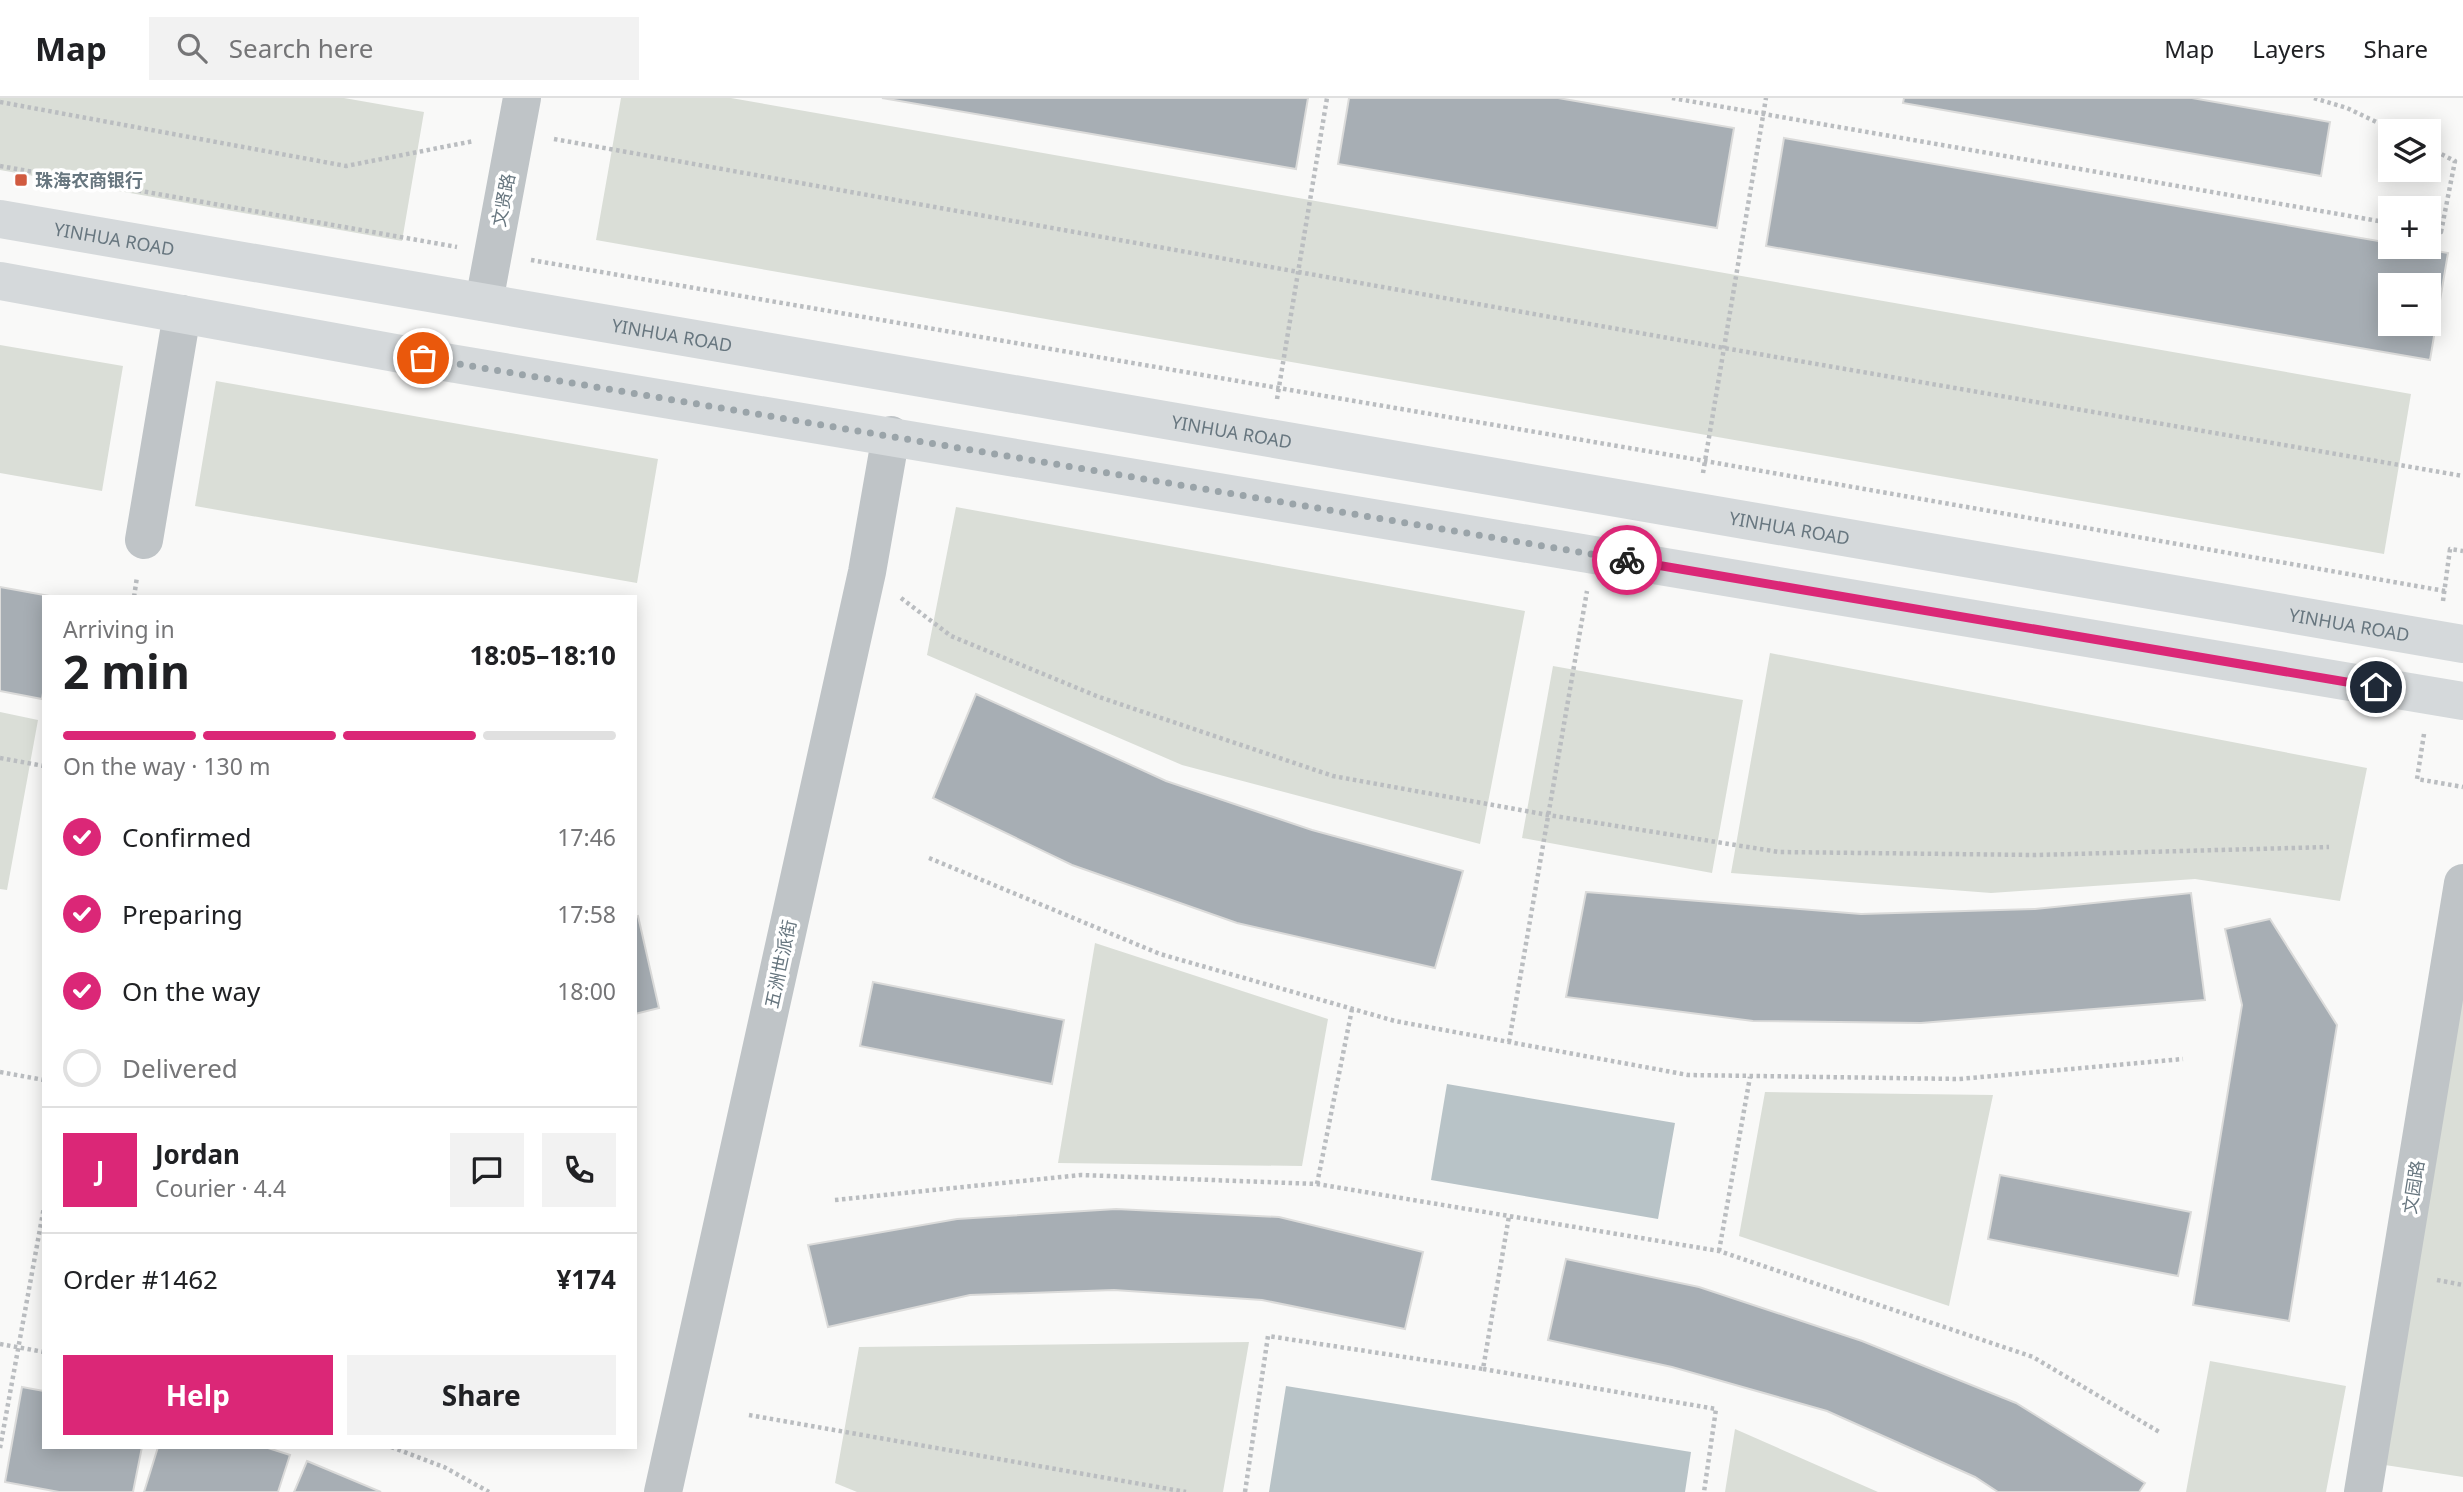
<!DOCTYPE html>
<html lang="en">
<head>
<meta charset="utf-8">
<style>
  body { margin:0; font-family:"Noto Sans","Noto Sans SC",sans-serif; background:#f2f2f2; color:#202124; height:100vh; display:flex; flex-direction:column; font-size:26px; white-space:nowrap }
  * { box-sizing:border-box; margin:0 }
  p { font-size:23px; color:#757577 }
  .icon { flex:none; width:38px; height:38px; fill:none; stroke:currentColor; stroke-width:2; stroke-linecap:round; stroke-linejoin:round }
  .map { position:relative; flex:1; overflow:hidden }
  .panel { position:absolute; left:42px; top:497px; width:595px; height:854px; display:flex; flex-direction:column; background:#fff; border-radius:0px; box-shadow:0 4px 18px #0003 }
  .panel>* { flex:none }
  .tools { position:absolute; left:2378px; top:21px; display:grid; gap:14px }
  .tools a { display:grid; place-items:center; width:63px; height:63px; border-radius:0px; background:#fff; box-shadow:0 4px 18px #0003; font-size:35px }
  .pin { position:absolute; display:grid; place-items:center; width:60px; height:60px; color:#fff; margin:-30px; border:4px solid #fff; border-radius:50%; box-shadow:0 2px 7px #0007 }
  .courier { position:absolute; display:grid; place-items:center; width:70px; height:70px; margin:-35px; border:5px solid #db2777; border-radius:50%; background:#fff; color:#222; box-shadow:0 2px 9px #0007 }
  .summary em { font-style:normal; font-weight:700 }
  .summary div { display:flex; flex-direction:column-reverse }
  .summary { display:flex; align-items:center; justify-content:space-between; height:119px; padding:0 21px }
  h1 { font-size:46px; font-weight:700; line-height:52px }
  .bar { display:grid; grid-template-columns:repeat(4,1fr); gap:10px 7px; align-content:center; height:84px; padding:0 21px }
  .bar i { height:9px; border-radius:5px; background:#e0e0e0 }
  .bar .current { background:#db2777 }
  .bar p { grid-column:span 4 }
  .line { display:flex; align-items:center; gap:18px; padding:0 21px; border-top:2px solid #e0e0e0 }
  .line div { flex:1 }
  .round { display:grid; place-items:center; flex:none; width:74px; height:74px; border-radius:0px; background:#f2f2f2 }
  ol { padding:0 21px; list-style:none }
  li { display:flex; align-items:center; gap:21px; height:77px }
  li p { margin-inline-start:auto }
  li .icon { padding:7px; border-radius:50%; background:#db2777; color:#fff; stroke-width:4 }
  li:last-child { color:#757577 }
  li i { width:38px; height:38px; border:4px solid #e0e0e0; border-radius:50% }
  .button { display:flex; gap:14px; margin-top:auto; padding:14px 21px }
  .button a { flex:1; height:80px; border-radius:0px; background:#db2777; color:#fff; font-size:28px; font-weight:700; line-height:80px; text-align:center }
  .button a+a { background:#f2f2f2; color:#202124 }
  header { display:flex; align-items:center; gap:42px; box-sizing:border-box; height:98px; padding:0 35px; background:#fff; border-bottom:2px solid #e0e0e0 }
  header strong { font-size:33px }
  nav { display:flex; gap:38px; margin-inline-start:auto; font-size:24px }
  .search { width:490px; height:63px; background:#f2f2f2; display:flex; align-items:center; gap:18px; box-sizing:border-box; padding:0 24px; border-radius:0px; color:#757577; font-size:26px }
  .map>svg:first-child { display:block }
  .green { fill:#daded7 }
  .water { fill:#b8c3c7 }
  .building { fill:#a7aeb4; stroke:#dbdbda; stroke-width:2; fill-rule:evenodd }
  .lines { fill:none; stroke-linecap:round; stroke-linejoin:round }
  .path { stroke:#babdc0; stroke-width:4.5; stroke-dasharray:3.5 3.5; stroke-linecap:butt }
  .minor { stroke:#bfc4c7; stroke-width:38 }
  .major { stroke:#d5d9db; stroke-width:38 }
  .done { stroke:#9aa4a9; stroke-width:7; stroke-dasharray:0 12.6 }
  .route { stroke:#db2777; stroke-width:9 }
  .poi-dot { fill:#d15b40; stroke:#fff; stroke-width:2.5 }
  .labels { text-anchor:middle; dominant-baseline:central; stroke-width:7; stroke-linejoin:round; paint-order:stroke }
  .poi-label { font-size:18px; font-weight:bold; fill:#67767f; stroke:#fff; text-anchor:start }
  .street-label { font-size:18px; fill:#67767f; stroke:#fff }
</style>
</head>
<body>
<header>
<strong>Map</strong>
<div class="search"><svg class="icon" aria-label="search" viewBox="0 0 24 24"><circle cx="10" cy="10" r="6"/><path d="M15 15l6 6"/></svg>Search here</div>
<nav><a>Map</a><a>Layers</a><a>Share</a></nav>
</header>
<div class="map">
<svg width="2463" height="1394" viewBox="0 0 2463 1394">
  <rect width="100%" height="100%" fill="#f9f9f8"/>
  <!-- green -->
  <path class="green" d="M0 0H344L424 14 402 143 0 72Z
    M621 0H731L2411 296 2384 456 596 142Z
    M0 247 123 268 102 393 0 375Z
    M216 283 658 361 637 485 195 408Z
    M956 409 1525 513 1480 746 1182 667 927 557Z
    M1770 555 2367 670 2340 803 2195 781 1991 795 1731 775Z
    M1553 568 1743 602 1712 775 1522 740Z
    M0 614 38 622 7 792 0 791Z
    M1095 845 1328 921 1302 1068 1058 1065Z
    M2463 886V1379L2385 1367Z
    M1765 994 1993 997 1949 1208 1739 1138Z
    M1249 1244 1223 1394H857L835 1385 859 1249Z
    M2210 1263 2346 1288 2326 1394H2186Z
    M1735 1331 1878 1394H1725Z"/>
  <!-- water -->
  <path class="water" d="M1447 986 1675 1025 1658 1121 1431 1082Z
    M1286 1288 1691 1354 1685 1394H1269Z"/>
  <!-- building -->
  <path class="building" d="M882 0H1308L1296 71Z
    M1349 0H1558L1734 30 1717 130 1338 66Z
    M1904 0H2192L2330 24 2321 78 1903 5Z
    M1784 40 2390 145V149H2414L2448 155 2430 262 1766 148ZM2390 187H2429V226H2390Z
    M0 489 55 499H44V589L42 601 0 593Z
    M976 596 1166 683 1312 732 1463 773 1435 870 1237 825 1072 767 933 700Z
    M1586 794 1861 816 2035 811 2191 795 2205 902 1921 925 1753 923 1566 899Z
    M638 818 659 910 635 916V819Z
    M2270 821 2337 927 2289 1223 2193 1207 2242 907 2225 831Z
    M873 884 1064 922 1052 986 860 948Z
    M2000 1077 2191 1114 2178 1178 1988 1141Z
    M1116 1111 1279 1119 1423 1154 1405 1231 1262 1202 1114 1192 970 1197 828 1229 808 1147 957 1121Z
    M1566 1161 1699 1189 1862 1243 2016 1305 2145 1385 2139 1394H1998L1975 1379 1827 1313 1672 1269 1548 1242Z
    M22 1289 44 1293V1349H142L133 1394H59L5 1384Z
    M158 1349H265L290 1357 278 1394H144Z
    M307 1363 381 1394H294Z"/>
  <g class="lines">
    <!-- path -->
    <path class="path" d="M1672 0 2390 125
      M2314 0 2347 10 2395 33
      M0 4 346 68 474 43
      M554 41 1724 250 2463 378
      M2429 50 2455 63 2441 134 2429 132
      M0 68 457 149
      M531 162 1705 363 2445 493
      M1277 301 1327 0
      M1703 375 1766 0
      M134 499 137 479
      M901 500 951 538 1099 599 1333 678 1548 717 1779 754 2036 757 2329 749
      M2443 503 2450 451 2463 453
      M2424 636 2417 681 2463 689
      M0 660 44 668
      M929 760 1160 856 1395 923 1688 977 1959 981 2183 961
      M1509 944 1587 493
      M0 974 44 982
      M1317 1086 1352 911
      M835 1102 1081 1077 1317 1086 1719 1153 2033 1259 2161 1335
      M1719 1153 1750 979
      M2437 1182 2463 1187
      M0 1246 44 1254
      M1483 1271 1716 1311 1704 1394
      M749 1317 1186 1394
      M391 1349 444 1369 489 1394
      M0 1350 44 1109
      M1245 1394 1268 1238 1483 1271 1509 1118"/>
    <!-- minor -->
    <path class="minor" d="M484 204 522 0
      M144 442 182 216
      M663 1394 867 474 891 337
      M2363 1394 2463 785"/>
    <!-- major -->
    <g class="major">
      <path id="s1" d="M0 121 2463 546"/>
      <path d="M0 183 450 265 2463 603"/>
    </g>
  </g>
  <g class="lines">
    <!-- done -->
    <path class="done" d="M423 260 1627 462"/>
    <!-- route -->
    <path class="route" d="M1627 462 2376 589"/>
  </g>
  <!-- markers -->
  <rect class="poi-dot" x="14" y="75" width="14" height="14" rx="3.5"/>
  <g class="labels">
    <!-- poi labels -->
    <g class="poi-label">
      <text x="35" y="82">珠海农商银行</text>
    </g>
    <!-- street labels -->
    <g class="street-label">
      <text transform="translate(503 102) rotate(-79)">文贤路</text>
      <text stroke="none"><textPath href="#s1" startOffset="116">YINHUA ROAD</textPath></text>
      <text stroke="none"><textPath href="#s1" startOffset="682">YINHUA ROAD</textPath></text>
      <text stroke="none"><textPath href="#s1" startOffset="1250">YINHUA ROAD</textPath></text>
      <text stroke="none"><textPath href="#s1" startOffset="1816">YINHUA ROAD</textPath></text>
      <text stroke="none"><textPath href="#s1" startOffset="2384">YINHUA ROAD</textPath></text>
      <text transform="translate(780 866) rotate(-78)">五洲世派街</text>
      <text transform="translate(2413 1089) rotate(-81)">文园路</text>
    </g>
  </g>
</svg>
<div class="tools">
<a><svg class="icon" aria-label="layers" viewBox="0 0 24 24"><path d="M12 4l9 5-9 5-9-5zM3 14l9 5 9-5"/></svg></a>
<a>+</a>
<a>−</a>
</div>
<div class="pin" style="left:423px;top:260px;background:#ea580c"><svg class="icon" aria-label="bag" viewBox="0 0 24 24"><path d="M5 8h14l-1 12H6zM9 8a3 3 0 0 1 6 0"/></svg></div>
<div class="pin" style="left:2376px;top:589px;background:#1f2937"><svg class="icon" aria-label="home" viewBox="0 0 24 24"><path d="M3 11l9-7 9 7M6 9v11h12V9"/></svg></div>
<div class="courier" style="left:1627px;top:462px"><svg class="icon" aria-label="bike" viewBox="0 0 24 24"><circle cx="6" cy="16" r="4"/><circle cx="18" cy="16" r="4"/><path d="M6 16l4-8h5l3 8M10 8l3 8H6M13 5h3"/></svg></div>
<section class="panel">
<div class="summary"><div><h1>2 min</h1><p>Arriving in</p></div><em>18:05–18:10</em></div>
<div class="bar"><i class="current"></i><i class="current"></i><i class="current"></i><i></i><p>On the way · 130 m</p></div>
<ol>
<li><svg class="icon" aria-label="check" viewBox="0 0 24 24"><path d="M5 12l5 5 9-10"/></svg>Confirmed<p>17:46</p></li>
<li><svg class="icon" aria-label="check" viewBox="0 0 24 24"><path d="M5 12l5 5 9-10"/></svg>Preparing<p>17:58</p></li>
<li><svg class="icon" aria-label="check" viewBox="0 0 24 24"><path d="M5 12l5 5 9-10"/></svg>On the way<p>18:00</p></li>
<li><i></i>Delivered</li>
</ol>
<div class="line" style="height:126px"><b class="round" style="background:#db2777;color:#fff">J</b><div><b>Jordan</b><p>Courier · 4.4</p></div><a class="round"><svg class="icon" aria-label="chat" viewBox="0 0 24 24"><path d="M4 5h16v11H9l-5 4z"/></svg></a><a class="round"><svg class="icon" aria-label="phone" viewBox="0 0 24 24"><path d="M5 4h4l2 5-3 2q2 4 5 5l2-3 5 2v4C11 20 4 13 5 4z"/></svg></a></div>
<div class="line" style="height:91px"><div>Order #1462</div><b>¥174</b></div>
<div class="button"><a>Help</a><a>Share</a></div>
</section>
</div>
</body>
</html>
